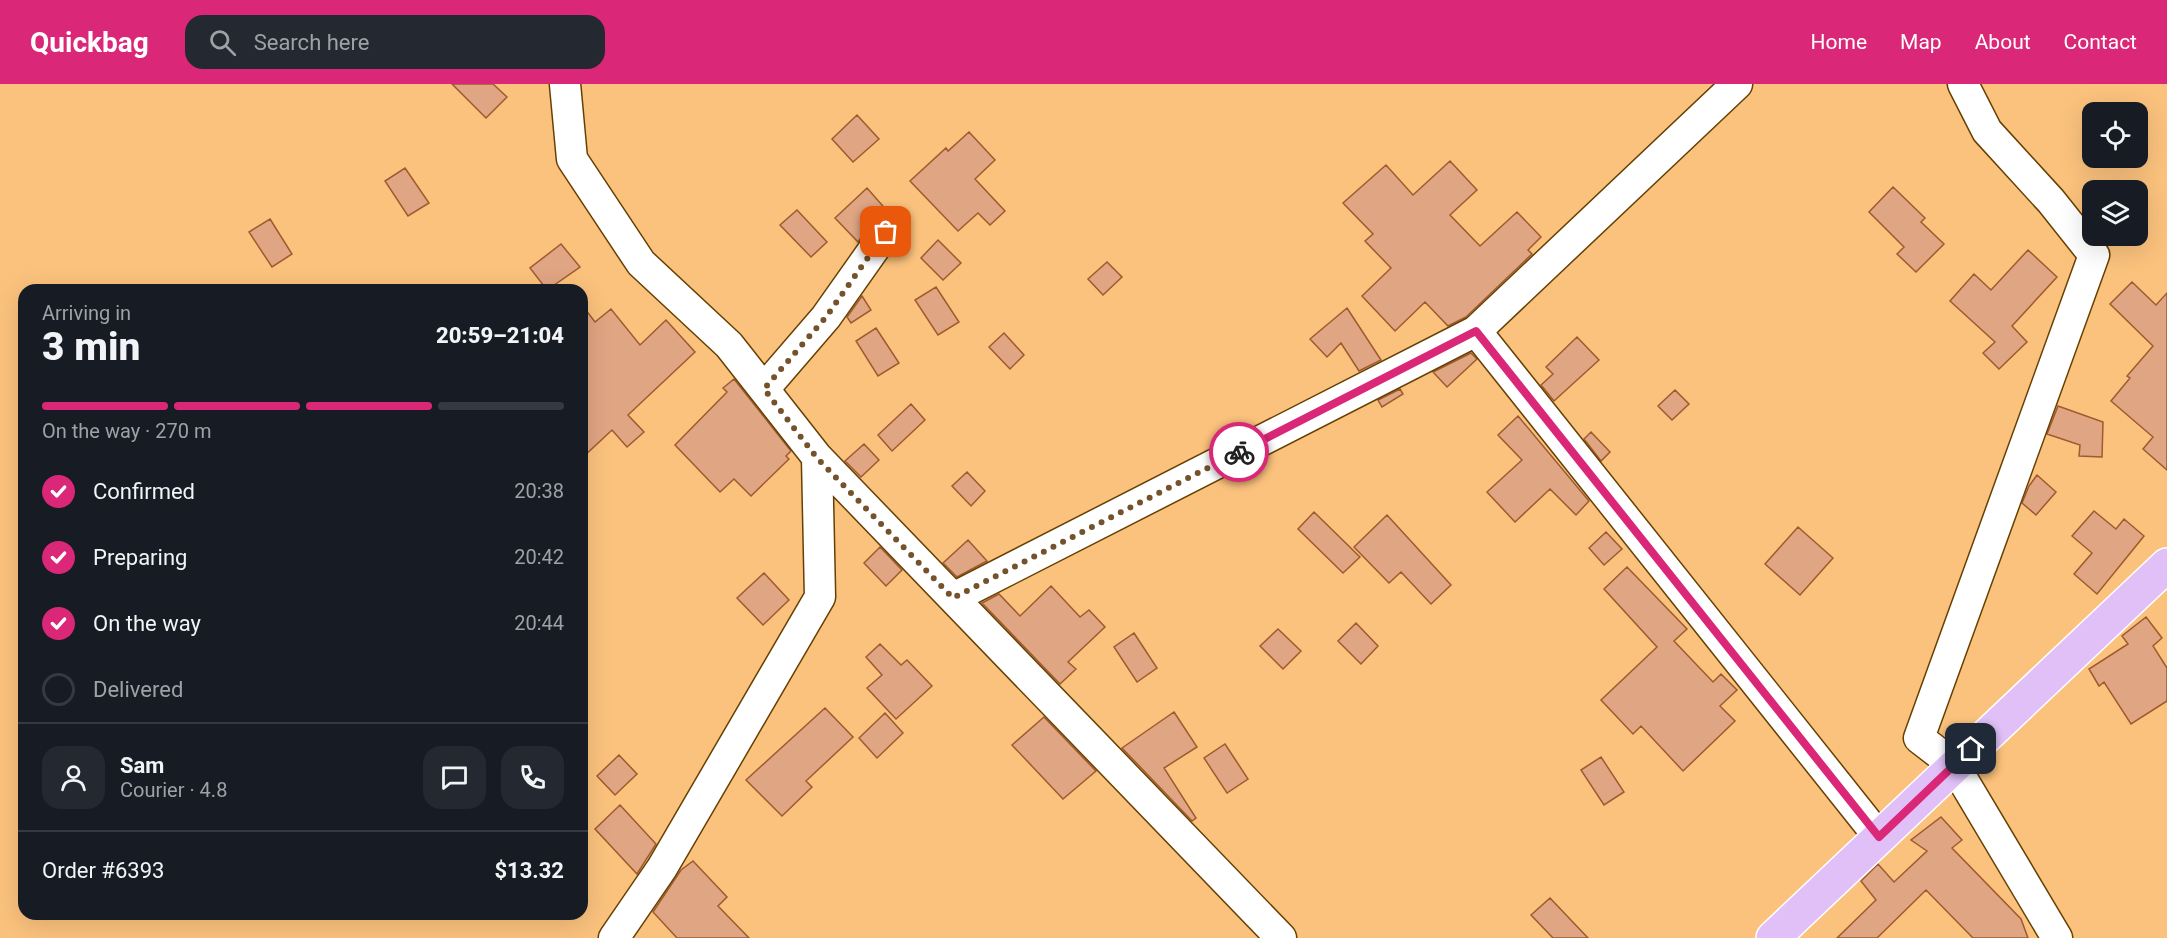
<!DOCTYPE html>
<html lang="en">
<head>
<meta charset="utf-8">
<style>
  body { margin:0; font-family:Roboto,sans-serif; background:#242831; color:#f1f3f6; height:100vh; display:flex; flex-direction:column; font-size:22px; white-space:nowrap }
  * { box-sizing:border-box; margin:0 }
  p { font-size:20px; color:#9ea1a6 }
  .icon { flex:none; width:33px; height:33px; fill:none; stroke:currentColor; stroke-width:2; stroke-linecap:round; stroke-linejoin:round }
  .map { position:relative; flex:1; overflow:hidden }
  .sheet { position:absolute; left:18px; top:200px; width:570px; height:636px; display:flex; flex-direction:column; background:#171b24; border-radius:18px; box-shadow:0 6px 24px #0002 }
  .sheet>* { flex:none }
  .controls { position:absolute; left:2082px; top:18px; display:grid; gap:12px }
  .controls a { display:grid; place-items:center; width:66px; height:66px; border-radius:12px; background:#171b24; box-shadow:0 6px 24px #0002; font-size:30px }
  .pin { position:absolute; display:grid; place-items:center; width:51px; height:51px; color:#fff; margin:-26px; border-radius:12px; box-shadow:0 3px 9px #0006 }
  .courier { position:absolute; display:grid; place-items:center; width:60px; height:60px; margin:-30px; border:4px solid #db2777; border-radius:50%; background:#fff; color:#222; box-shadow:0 2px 8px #0007 }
  .overview em { font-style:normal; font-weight:800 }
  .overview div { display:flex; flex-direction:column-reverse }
  .overview { display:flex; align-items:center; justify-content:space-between; height:102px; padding:0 24px }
  h1 { font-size:39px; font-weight:800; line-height:45px }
  .bar { display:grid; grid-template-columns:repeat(4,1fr); gap:9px 6px; align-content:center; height:72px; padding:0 24px }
  .bar i { height:8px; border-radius:4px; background:#363941 }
  .bar .active { background:#db2777 }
  .bar p { grid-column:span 4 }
  .line { display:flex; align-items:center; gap:15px; padding:0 24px; border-top:2px solid #363941 }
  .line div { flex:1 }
  .round { display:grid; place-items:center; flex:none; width:63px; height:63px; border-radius:18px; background:#242831 }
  ol { padding:0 24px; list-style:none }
  li { display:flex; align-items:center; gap:18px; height:66px }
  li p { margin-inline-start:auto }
  li .icon { padding:6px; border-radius:50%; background:#db2777; color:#fff; stroke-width:4 }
  li:last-child { color:#9ea1a6 }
  li i { width:33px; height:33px; border:3px solid #363941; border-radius:50% }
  header { display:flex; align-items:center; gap:36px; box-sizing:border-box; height:84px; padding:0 30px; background:#db2777; color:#fff }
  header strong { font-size:28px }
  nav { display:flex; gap:33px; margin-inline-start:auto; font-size:21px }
  .search { width:420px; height:54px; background:#242831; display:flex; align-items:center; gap:15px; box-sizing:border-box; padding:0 21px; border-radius:18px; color:#9ea1a6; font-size:22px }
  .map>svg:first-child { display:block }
  .building { fill:#e0a583; stroke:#9f5a2e; stroke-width:1.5 }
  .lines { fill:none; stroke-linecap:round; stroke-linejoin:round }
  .minor-casing { stroke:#664002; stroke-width:33 }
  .trunk-casing { stroke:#fff; stroke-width:36 }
  .minor { stroke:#fff; stroke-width:30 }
  .trunk { stroke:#e0c0f7; stroke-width:33 }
  .done { stroke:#74532c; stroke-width:6; stroke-dasharray:0 10.8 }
  .route { stroke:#db2777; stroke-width:8 }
</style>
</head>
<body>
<header>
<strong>Quickbag</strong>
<div class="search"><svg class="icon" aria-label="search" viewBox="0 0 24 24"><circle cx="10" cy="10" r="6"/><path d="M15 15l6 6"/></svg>Search here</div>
<nav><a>Home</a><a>Map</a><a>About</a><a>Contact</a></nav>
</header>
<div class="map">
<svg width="2167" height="854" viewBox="0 0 2167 854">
  <rect width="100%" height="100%" fill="#fbc27d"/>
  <!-- building -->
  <path class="building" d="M452 0H493L507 13 486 34Z
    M857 31 879 55 853 78 832 55Z
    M969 48 995 76 975 95 1005 127 990 141 978 129 958 147 910 97 946 64 948 67Z
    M1450 77 1477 106 1450 131 1480 162 1517 128 1541 153 1528 166 1532 170 1466 233 1448 242 1425 218 1395 247 1362 212 1391 184 1365 157 1373 150 1343 119 1386 81 1413 111Z
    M405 84 429 119 408 132 385 97Z
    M1893 103 1925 134 1921 138 1944 160 1916 188 1897 170 1904 163 1869 128Z
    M867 104 889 129 872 138 858 158 835 134Z
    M797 126 827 158 811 173 780 141Z
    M270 135 292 170 272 183 249 148Z
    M938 156 961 179 943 196 921 174Z
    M561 160 580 183 547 206 530 184Z
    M2028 166 2057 193 2012 242 2027 258 1999 285 1983 269 1995 258 1950 217 1974 190 1991 206Z
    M1107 178 1122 193 1103 211 1088 195Z
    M2132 198 2156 221 2167 209V386L2143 365 2153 353 2111 317 2130 294 2127 292 2153 262 2110 220Z
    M936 203 959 238 938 251 915 216Z
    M862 212 871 226 851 239 847 233Z
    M582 221 595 238 611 225 640 261 666 236 695 268 628 331 644 348 627 363 612 346 582 374Z
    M1347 224 1381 276 1359 287 1341 259 1327 273 1310 255Z
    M876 244 899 279 878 292 856 257Z
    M1004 249 1024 271 1010 285 989 263Z
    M1577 253 1599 276 1554 317 1541 301 1553 290 1546 283Z
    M1471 269 1477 275 1447 303 1433 288Z
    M734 295 791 367 786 372 789 375 751 412 734 395 720 408 675 361 727 308 723 304Z
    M1400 305 1403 310 1382 323 1378 316Z
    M1675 306 1689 320 1672 336 1658 322Z
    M911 320 925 336 892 367 878 351Z
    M2058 322 2103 338 2102 373 2079 372 2080 361 2047 350Z
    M1518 332 1589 417 1576 431 1550 405 1515 438 1487 408 1522 376 1498 351Z
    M1591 348 1610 368 1601 377 1584 355Z
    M864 360 879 376 861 393 845 377Z
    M967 388 985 407 971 422 952 402Z
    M2037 391 2056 408 2036 431 2022 419 2029 402Z
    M2094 427 2116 445 2124 435 2144 452 2097 510 2074 490 2092 469 2072 452Z
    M1314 428 1360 473 1343 489 1298 445Z
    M1387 431 1451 501 1431 520 1401 488 1389 499 1354 463Z
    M1798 443 1833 474 1800 511 1765 480Z
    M1606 448 1622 465 1604 481 1589 464Z
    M968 456 987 477 957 493 943 479Z
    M880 463 902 486 886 502 864 479Z
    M1627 483 1687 545 1674 557 1713 598 1721 590 1737 606 1720 622 1735 637 1683 687 1641 642 1633 650 1601 616 1657 563 1604 505Z
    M764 489 789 516 763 541 737 514Z
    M1051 502 1080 533 1089 526 1105 543 1068 578 1076 585 1060 600 982 519 999 510 1020 532Z
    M2146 533 2162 554 2153 562 2167 584V617L2131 640 2104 598 2099 602 2089 585 2128 560 2122 552Z
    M1356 539 1378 562 1361 580 1338 557Z
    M1278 545 1301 567 1283 585 1260 562Z
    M1134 549 1157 584 1137 598 1114 563Z
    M880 560 901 581 907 576 932 602 896 635 867 604 882 591 866 573Z
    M825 624 853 653 806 697 812 703 782 732 746 696Z
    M1174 628 1197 663 1164 684 1196 734 1192 737 1122 664Z
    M885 629 903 649 877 674 859 654Z
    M1044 633 1096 687 1063 715 1012 661Z
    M1225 660 1248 695 1227 709 1204 674Z
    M619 671 637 690 615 711 597 692Z
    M1601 673 1624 708 1604 721 1581 686Z
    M620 721 656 760 637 790 595 745Z
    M1941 733 1962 756 1952 764 2021 835 2028 854H1973L1926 806 1877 854H1837L1876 816 1861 797 1878 780 1894 798 1927 767 1911 756Z
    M693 777 727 813 718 822 749 854H677L653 828 681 786Z
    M1550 814 1588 854H1553L1531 831Z"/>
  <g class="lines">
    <!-- minor casing -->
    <g class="minor-casing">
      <path id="minor" d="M565 0 572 75 641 179 729 261 817 373 820 513 662 784 614 854
        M1963 0 1987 47 2051 117 2094 171 1919 654 1954 681 2057 854
        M1476 247 1879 753
        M764 305 826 233 886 148
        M817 373 1281 854
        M953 514 1476 247 1737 0"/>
    </g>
    <!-- trunk casing -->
    <g class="trunk-casing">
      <path id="trunk" d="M1773 854 2167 481"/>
    </g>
    <!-- minor -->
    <use href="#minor" class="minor"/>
    <!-- trunk -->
    <use href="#trunk" class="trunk"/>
  </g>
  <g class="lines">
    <!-- done -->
    <path class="done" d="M886 148 826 233 764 305 817 374 953 514 1239 368"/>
    <!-- route -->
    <path class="route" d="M1239 368 1476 247 1879 753 1971 665"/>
  </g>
</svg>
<div class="controls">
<a><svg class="icon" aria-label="locate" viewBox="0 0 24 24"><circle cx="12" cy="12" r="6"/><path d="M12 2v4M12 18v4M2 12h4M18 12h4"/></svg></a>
<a><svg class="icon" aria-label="layers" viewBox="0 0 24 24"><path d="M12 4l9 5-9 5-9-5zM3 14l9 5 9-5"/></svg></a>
</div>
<div class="pin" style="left:886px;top:148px;background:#ea580c"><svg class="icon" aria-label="bag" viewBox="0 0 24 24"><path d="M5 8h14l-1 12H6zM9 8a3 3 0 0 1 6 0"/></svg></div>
<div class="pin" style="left:1971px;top:665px;background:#1f2937"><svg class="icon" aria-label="home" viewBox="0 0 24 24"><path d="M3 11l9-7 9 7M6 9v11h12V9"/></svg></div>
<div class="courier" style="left:1239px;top:368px"><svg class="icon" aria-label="bike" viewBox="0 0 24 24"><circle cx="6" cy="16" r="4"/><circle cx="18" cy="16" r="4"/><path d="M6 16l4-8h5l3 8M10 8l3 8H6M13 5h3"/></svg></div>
<section class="sheet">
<div class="overview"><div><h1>3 min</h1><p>Arriving in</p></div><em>20:59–21:04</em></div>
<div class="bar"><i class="active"></i><i class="active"></i><i class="active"></i><i></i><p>On the way · 270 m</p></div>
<ol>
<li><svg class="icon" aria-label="check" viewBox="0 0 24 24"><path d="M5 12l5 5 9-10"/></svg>Confirmed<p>20:38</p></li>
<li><svg class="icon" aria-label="check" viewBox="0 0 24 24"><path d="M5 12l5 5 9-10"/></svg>Preparing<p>20:42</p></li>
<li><svg class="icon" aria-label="check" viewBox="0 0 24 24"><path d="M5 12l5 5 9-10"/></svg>On the way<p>20:44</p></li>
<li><i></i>Delivered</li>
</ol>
<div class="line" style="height:108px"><a class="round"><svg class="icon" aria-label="person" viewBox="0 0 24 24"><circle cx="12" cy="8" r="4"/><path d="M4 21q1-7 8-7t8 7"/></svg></a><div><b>Sam</b><p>Courier · 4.8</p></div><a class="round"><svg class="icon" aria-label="chat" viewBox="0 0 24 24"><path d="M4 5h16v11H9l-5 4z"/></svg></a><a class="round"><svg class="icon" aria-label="phone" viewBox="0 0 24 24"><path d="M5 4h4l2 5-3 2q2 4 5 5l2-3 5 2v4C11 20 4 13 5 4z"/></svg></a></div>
<div class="line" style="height:78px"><div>Order #6393</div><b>$13.32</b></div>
</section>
</div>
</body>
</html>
